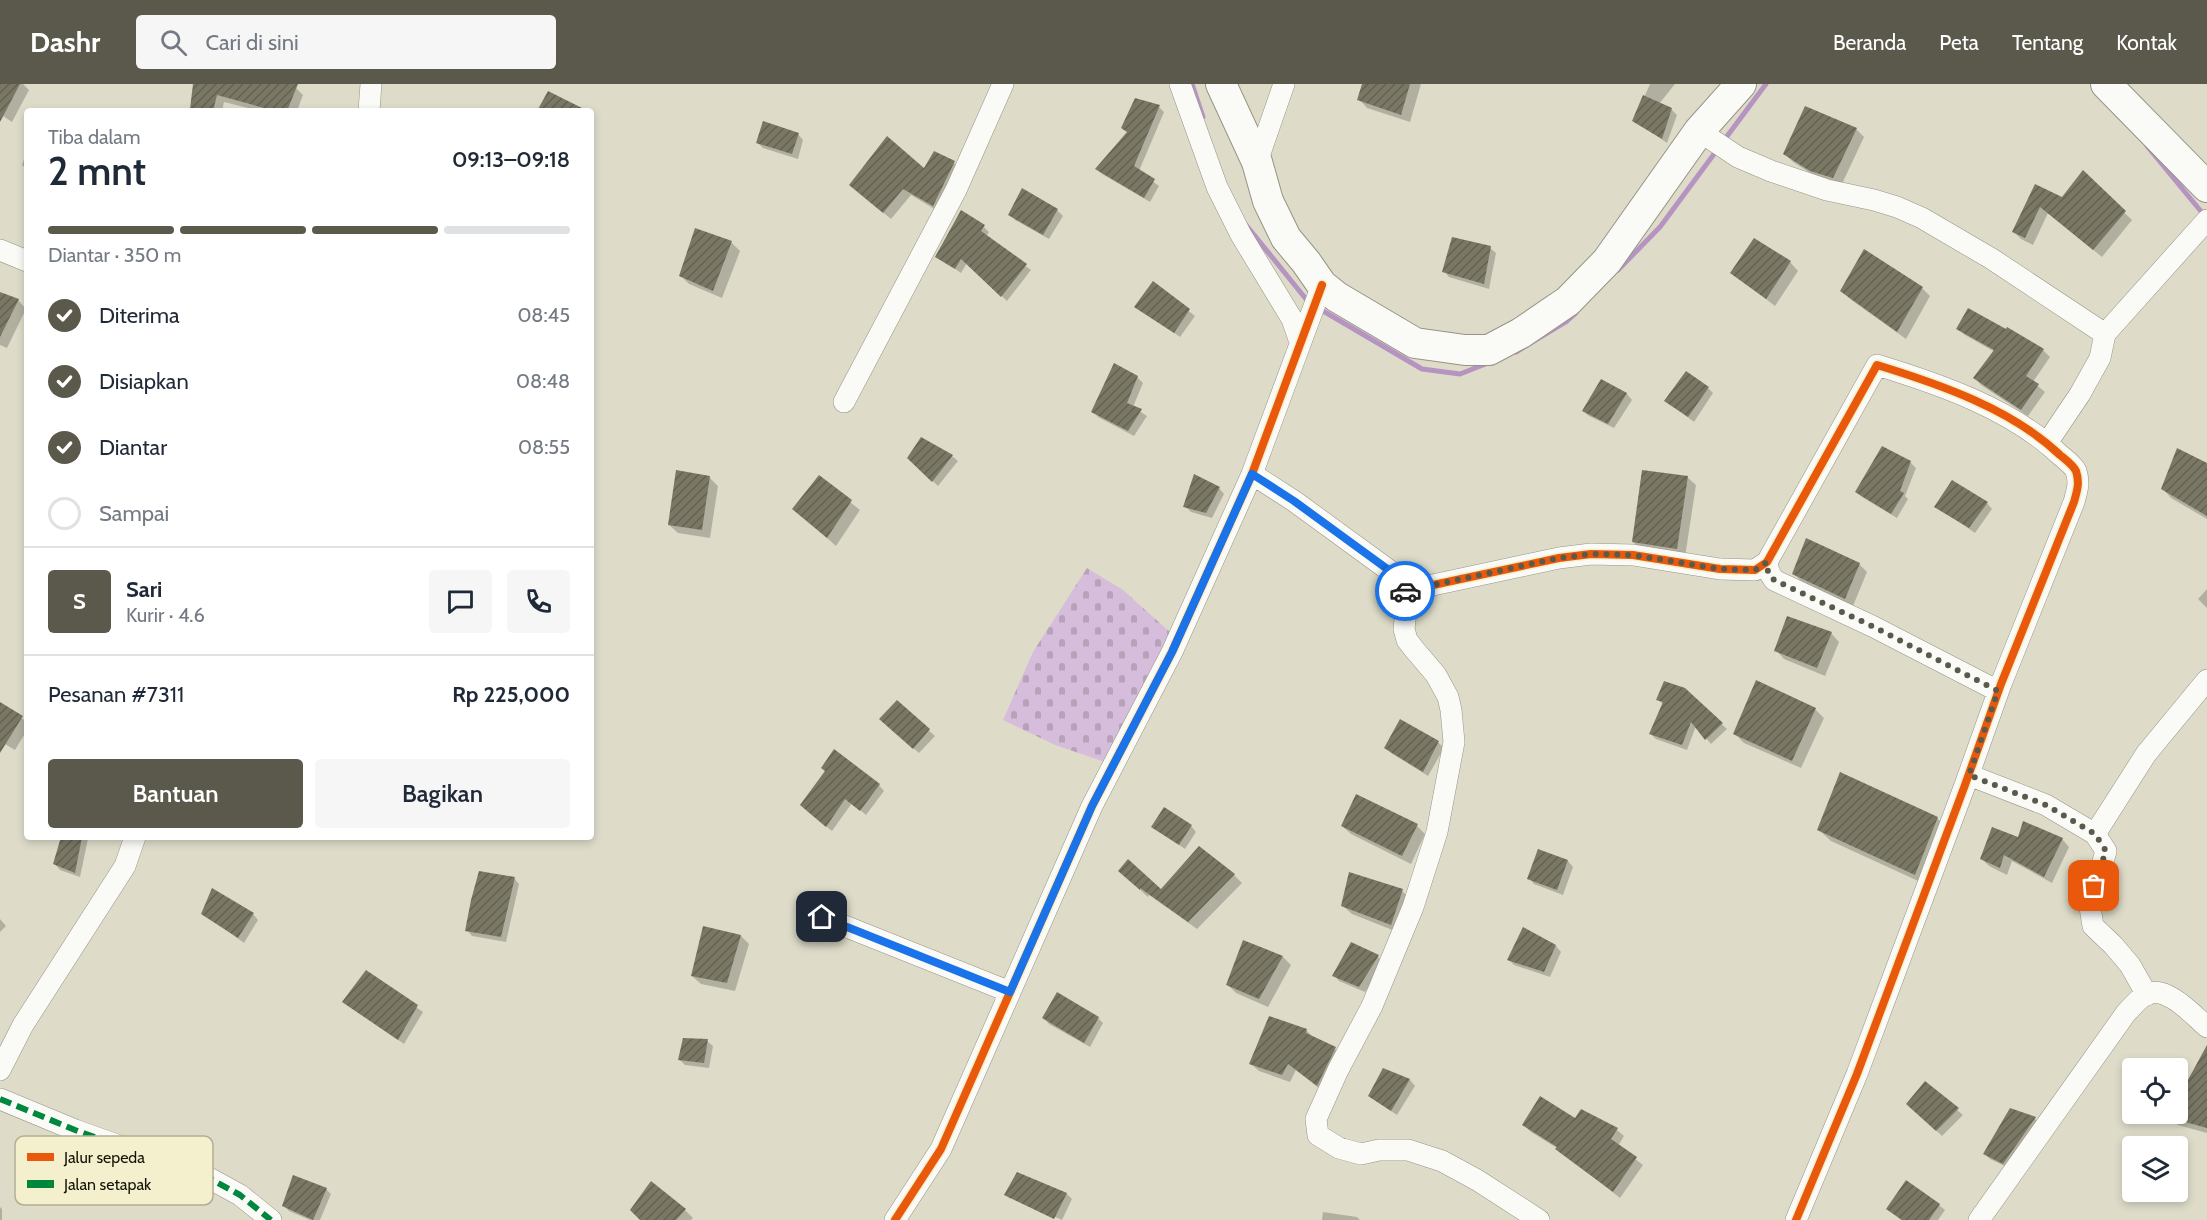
<!DOCTYPE html>
<html lang="id">
<head>
<meta charset="utf-8">
<style>
  body { margin:0; font-family:Cabin,sans-serif; background:#f6f6f7; color:#1f2937; height:100vh; display:flex; flex-direction:column; font-size:22px; white-space:nowrap }
  * { box-sizing:border-box; margin:0 }
  p { font-size:20px; color:#747a83 }
  .icon { flex:none; width:33px; height:33px; fill:none; stroke:currentColor; stroke-width:2; stroke-linecap:round; stroke-linejoin:round }
  .map { position:relative; flex:1; overflow:hidden }
  .sheet { position:absolute; left:24px; top:24px; width:570px; height:732px; display:flex; flex-direction:column; background:#fff; border-radius:6px; box-shadow:0 3px 9px #0003 }
  .sheet>* { flex:none }
  .fabs { position:absolute; left:2122px; top:974px; display:grid; gap:12px }
  .fabs a { display:grid; place-items:center; width:66px; height:66px; border-radius:6px; background:#fff; box-shadow:0 3px 9px #0003; font-size:30px }
  .pin { position:absolute; display:grid; place-items:center; width:51px; height:51px; color:#fff; margin:-26px; border-radius:12px; box-shadow:0 3px 9px #0006 }
  .courier { position:absolute; display:grid; place-items:center; width:60px; height:60px; margin:-30px; border:4px solid #1a73e8; border-radius:50%; background:#fff; color:#222; box-shadow:0 2px 8px #0007 }
  .head em { font-style:normal; font-weight:600 }
  .head div { display:flex; flex-direction:column-reverse }
  .head { display:flex; align-items:center; justify-content:space-between; height:102px; padding:0 24px }
  h1 { font-size:39px; font-weight:600; line-height:45px }
  .bar { display:grid; grid-template-columns:repeat(4,1fr); gap:9px 6px; align-content:center; height:72px; padding:0 24px }
  .bar i { height:8px; border-radius:4px; background:#e0e1e3 }
  .bar .selected { background:#5b594b }
  .bar p { grid-column:span 4 }
  .line { display:flex; align-items:center; gap:15px; padding:0 24px; border-top:2px solid #e0e1e3 }
  .line div { flex:1 }
  .round { display:grid; place-items:center; flex:none; width:63px; height:63px; border-radius:6px; background:#f6f6f7 }
  ol { padding:0 24px; list-style:none }
  li { display:flex; align-items:center; gap:18px; height:66px }
  li p { margin-inline-start:auto }
  li .icon { padding:6px; border-radius:50%; background:#5b594b; color:#fff; stroke-width:4 }
  li:last-child { color:#747a83 }
  li i { width:33px; height:33px; border:3px solid #e0e1e3; border-radius:50% }
  .button { display:flex; gap:12px; margin-top:auto; padding:12px 24px }
  .button a { flex:1; height:69px; border-radius:6px; background:#5b594b; color:#fff; font-size:24px; font-weight:600; line-height:69px; text-align:center }
  .button a+a { background:#f6f6f7; color:#1f2937 }
  header { display:flex; align-items:center; gap:36px; box-sizing:border-box; height:84px; padding:0 30px; background:#5b594b; color:#fff }
  header strong { font-size:28px }
  nav { display:flex; gap:33px; margin-inline-start:auto; font-size:21px }
  .search { width:420px; height:54px; background:#f6f6f7; display:flex; align-items:center; gap:15px; box-sizing:border-box; padding:0 21px; border-radius:6px; color:#747a83; font-size:22px }
  .map>svg:first-child { display:block }
  .cemetery { fill:url(#cemetery-stones) }
  .shadow { fill:#0003 }
  .lines { fill:none; stroke-linecap:round; stroke-linejoin:round }
  .stream { stroke:#b594c1; stroke-width:5 }
  .building { fill:url(#building-hatch) }
  .street-casing { stroke:#969485; stroke-width:22 }
  .secondary-casing { stroke:#969485; stroke-width:32 }
  .street { stroke:#fafaf7; stroke-width:21 }
  .secondary { stroke:#fafaf7; stroke-width:30 }
  .quiet { stroke:#00873e; stroke-width:6; stroke-dasharray:12 6; stroke-linecap:butt }
  .cycleway-casing { stroke:#f4f0cd; stroke-width:11 }
  .cycleway { stroke:#e8590c; stroke-width:8 }
  .done { stroke:#5b594b; stroke-width:6; stroke-dasharray:0 10.8 }
  .route { stroke:#1a73e8; stroke-width:8 }
  .key { fill:#f4f0cd; stroke:#b1ae92; stroke-width:1.5 }
  .key-label { font-size:16px; fill:#141307 }
</style>
</head>
<body>
<header>
<strong>Dashr</strong>
<div class="search"><svg class="icon" aria-label="search" viewBox="0 0 24 24"><circle cx="10" cy="10" r="6"/><path d="M15 15l6 6"/></svg>Cari di sini</div>
<nav><a>Beranda</a><a>Peta</a><a>Tentang</a><a>Kontak</a></nav>
</header>
<div class="map">
<svg width="2207" height="1136" viewBox="0 0 2207 1136">
  <defs>
    <pattern id="cemetery-stones" width="16" height="16" patternUnits="userSpaceOnUse" patternTransform="scale(1.5)"><rect width="16" height="16" fill="#d6bddb"/><path d="M2 7V4a2 2 0 0 1 4 0v3zM10 15v-3a2 2 0 0 1 4 0v3z" fill="#b7a2ba"/></pattern>
    <pattern id="building-hatch" width="6" height="6" patternUnits="userSpaceOnUse" patternTransform="scale(1.5)"><rect width="6" height="6" fill="#7a7865"/><path d="M-1 1l2-2M0 6l6-6M5 7l2-2" fill="none" stroke="#636151"/></pattern>
  </defs>
  <rect width="100%" height="100%" fill="#dedcc9"/>
  <!-- cemetery -->
  <path class="cemetery" d="M1087 484 1123 506 1171 549 1108 679 1055 661 1003 636 1033 568Z"/>
  <!-- shadow -->
  <path class="shadow" d="M0 0H23L29 6 12 38 0 30Z
    M195 0H287L296 4 303 11 297 27H260L224 18 222 27H194L192 25Z
    M1363 0H1421L1410 38 1367 24 1359 15Z
    M1650 0H1675L1659 20 1671 25 1677 31 1667 59 1634 36Z
    M1159 23 1164 28 1139 87 1159 102 1150 118 1102 90 1097 85Z
    M1856 45 1864 53 1841 102 1820 95 1793 78 1785 70Z
    M798 50 803 56 798 75 763 64 758 59Z
    M27 67V86L22 81Z
    M954 79 961 86 941 129 911 111 891 135 858 108 924 86Z
    M2083 89 2132 136 2102 173 2048 129 2033 161 2021 155 2013 147 2036 102 2062 115Z
    M1022 106 1057 126 1063 132 1049 155 1015 136 1010 130Z
    M984 143 989 148 986 153 1031 186 1007 217 967 179 961 189 937 172Z
    M696 146 732 159 740 167 722 214 689 200 680 191Z
    M1490 164 1496 169 1489 205 1449 193 1444 187Z
    M1790 178 1798 187 1775 222 1732 189Z
    M1153 199 1195 232 1180 253 1136 223Z
    M1922 204 1930 212 1906 255 1850 215 1842 206Z
    M0 209 18 216 26 225 7 264 0 261Z
    M1958 245 2043 266 2050 273 2033 298 2045 308 2028 332 1981 301 1975 294 1995 268 1965 251Z
    M1137 293 1143 299 1133 323 1147 332 1134 352 1098 333 1093 327Z
    M1601 297 1627 310 1632 316 1614 344 1589 332 1583 327Z
    M1708 304 1713 309 1694 338 1666 317Z
    M922 355 952 372 958 377 938 402 909 374Z
    M1910 378 1916 384 1905 412 1908 415 1897 434 1862 413 1857 408Z
    M2207 381V435L2171 414 2163 405Z
    M709 393 718 402 710 454 678 449 669 441Z
    M1687 393 1696 401 1685 473 1642 466 1633 458Z
    M820 394 860 426 836 462 803 433Z
    M1219 404 1224 410 1212 434 1191 428 1185 422Z
    M1987 419 1992 425 1975 449 1936 422Z
    M1859 480 1867 488 1853 522 1802 498 1794 490Z
    M2207 505V524L2198 515Z
    M1831 549 1839 558 1825 592 1784 575 1776 566Z
    M1684 605 1727 645 1711 660 1696 642 1687 666 1656 655 1651 650 1664 621 1658 616Z
    M897 618 935 652 919 669 886 641Z
    M0 619 27 638V646L15 666 0 657Z
    M1815 625 1824 634 1801 684 1744 659 1735 650Z
    M1401 637 1439 659 1444 664 1428 692 1391 669 1386 664Z
    M879 701 884 707 866 731 852 719 832 747 807 727Z
    M1937 734 1948 745 1927 801 1831 757 1819 746Z
    M1191 742 1196 748 1185 765 1153 743Z
    M1342 742H1417L1425 750 1411 780 1351 750Z
    M63 753H85L88 755 80 793 60 786 55 780Z
    M2019 755H2062L2069 763 2052 799 2012 777 2007 791 1989 782 1982 775Z
    M1568 777 1573 783 1563 811 1534 800 1529 794Z
    M1234 791 1242 799 1197 845 1149 811 1148 813 1128 795 1161 807Z
    M514 794 519 800 506 858 472 852 467 846Z
    M1402 807 1411 815 1400 849 1352 830 1343 822Z
    M203 829 253 830 258 836 244 859Z
    M0 835 6 842 0 848Z
    M1523 845 1556 862 1561 868 1550 893 1514 881 1508 875Z
    M741 852 749 860 735 907 701 900 692 892Z
    M1244 858 1283 873 1291 881 1268 923 1236 909 1228 901Z
    M1352 860 1378 873 1384 878 1365 908 1339 897 1334 891Z
    M367 888 423 928 404 960 344 918Z
    M1044 934H1098L1103 939 1090 963 1049 940Z
    M1270 934 1307 947 1315 955 1335 965 1342 972 1324 1008 1296 986 1290 998 1259 987 1251 980Z
    M707 957 713 962 709 984 685 981 680 976Z
    M2207 981V1049L2178 1041 2169 1033 2171 1029H2178V1017Z
    M1383 986 1410 996 1415 1002 1397 1031 1376 1017Z
    M1925 999 1963 1031 1942 1052 1913 1025Z
    M2011 1026 2035 1035 2041 1040 2009 1084 1990 1075 1985 1070Z
    M1524 1041 1617 1046 1624 1052 1618 1062 1643 1081 1620 1114 1557 1064 1531 1048Z
    M1018 1090 1067 1110 1072 1115 1062 1136 1010 1112V1115L1006 1111Z
    M326 1105 331 1110 320 1136H310L289 1127 284 1122Z
    M1939 1121 1945 1126 1938 1136H1901L1888 1125Z
    M0 1123 2 1125V1136H0Z
    M685 1126 693 1134 691 1136H642Z
    M1323 1128 1357 1133 1360 1136H1322Z"/>
  <g class="lines">
    <!-- stream -->
    <path class="stream" d="M1192 0 1203 33
      M1722 59 1766 0
      M2147 62 2204 131
      M1246 141 1310 220
      M1618 186 1660 143 1717 66
      M1318 224 1422 285 1460 290 1488 279
      M1516 268 1567 237 1576 229"/>
  </g>
  <!-- building -->
  <path class="building" d="M0 0H20L0 38Z
    M193 0H298L287 27H275L217 11 213 27 190 25Z
    M1362 0H1410L1401 31 1357 16Z
    M548 7 588 27H537Z
    M1643 11 1672 24 1662 55 1632 37Z
    M1135 14 1160 21 1134 82 1155 95 1144 114 1095 85 1127 48 1121 44Z
    M1805 22 1857 44 1833 94 1810 87 1783 70Z
    M763 37 799 49 792 70 756 59Z
    M887 52 924 84 934 67 955 77 933 122 903 105 883 129 849 101Z
    M2083 86 2126 127 2093 166 2040 123 2025 154 2012 148 2035 100 2062 113Z
    M1022 104 1058 125 1043 151 1008 131Z
    M961 126 985 141 981 147 1027 180 1001 213 961 175 955 185 935 173Z
    M695 144 732 157 713 207 679 192Z
    M1452 153 1491 162 1484 200 1442 188Z
    M1754 154 1791 177 1766 215 1730 189Z
    M1864 165 1923 203 1897 248 1840 207Z
    M1153 197 1190 225 1174 249 1134 223Z
    M0 208 19 215 0 253Z
    M1968 224 2006 245 2007 243 2044 265 2026 292 2039 300 2021 326 1973 294 1994 266 1956 245Z
    M1114 279 1138 292 1127 319 1142 325 1128 347 1091 328Z
    M1686 287 1709 303 1688 333 1664 317Z
    M1601 295 1627 309 1608 340 1582 327Z
    M921 353 953 371 932 398 907 374Z
    M1882 362 1911 377 1900 407 1904 409 1891 430 1855 408Z
    M2177 364 2207 379V432L2161 405Z
    M676 386 710 392 702 446 668 441Z
    M1642 386 1688 392 1677 465 1632 458Z
    M1194 390 1220 403 1206 429 1183 423Z
    M819 391 852 416 827 454 792 425Z
    M1952 396 1988 418 1969 444 1934 423Z
    M1806 454 1860 479 1845 515 1792 490Z
    M1787 532 1832 548 1817 584 1774 567Z
    M1756 596 1816 624 1792 677 1733 650Z
    M1664 597 1685 604 1723 639 1705 656 1691 638 1682 661 1649 650 1663 618 1656 616Z
    M897 616 930 645 913 665 879 635Z
    M0 618 23 632 0 669Z
    M1400 635 1439 657 1423 688 1384 664Z
    M834 665 880 700 860 727 845 715 826 743 800 721 825 687 821 684Z
    M1840 688 1938 733 1915 791 1817 746Z
    M1356 710 1418 740 1402 772 1341 742Z
    M1164 723 1192 741 1179 761 1151 743Z
    M2023 737 2063 754 2044 793 2004 771 2000 784 1980 775 1992 743 2018 753Z
    M61 753H82L75 789 53 780Z
    M1199 762 1235 790 1188 838 1140 804V806L1118 787 1128 775 1161 805Z
    M1538 765 1568 776 1557 806 1527 795Z
    M479 787 515 793 501 853 465 847 471 816Z
    M1349 788 1403 805 1391 841 1341 822Z
    M212 804 254 829 238 854 201 830Z
    M703 842 741 851 727 899 691 892Z
    M1523 843 1556 861 1544 888 1507 876Z
    M1243 856 1283 872 1259 915 1226 901Z
    M1351 858 1379 871 1359 903 1332 892Z
    M366 886 418 921 398 956 342 918Z
    M1057 908 1099 933 1084 959 1042 934Z
    M1269 932 1307 945 1306 949 1336 963 1317 1002 1288 980 1282 991 1249 980Z
    M683 954 708 955 704 979 678 976Z
    M2207 961V1044L2178 1036V1014Z
    M1383 984 1410 995 1391 1027 1368 1012Z
    M1925 997 1959 1024 1936 1047 1906 1020Z
    M1540 1012 1575 1034 1581 1025 1618 1044 1611 1055 1637 1073 1613 1108 1555 1065 1557 1063 1522 1041Z
    M2010 1024 2036 1033 2003 1080 1983 1070Z
    M1017 1088 1067 1109 1054 1135 1004 1111Z
    M293 1091 327 1104 313 1136 282 1122Z
    M1906 1096 1940 1120 1929 1136H1902L1886 1125Z
    M651 1097 686 1125 676 1136H640L630 1126Z"/>
  <g class="lines">
    <!-- street casing -->
    <g class="street-casing">
      <path id="street" d="M1180 0 1217 103 1241 151 1292 235 1300 258
        M369 27 371 0
        M1699 47 1738 73 1771 87 1827 106 1874 116 1897 123 1922 134 1992 175 2105 250 2207 136
        M1257 78 1284 0
        M0 166 27 177
        M844 318 956 106 1003 0
        M2047 359 2080 310 2100 274 2105 250
        M1252 390 1294 417 1401 495 1407 518 1404 545 1407 556 1414 565 1436 591 1448 613 1451 626 1454 658 1437 748 1413 823 1372 922 1338 986 1316 1035 1318 1051 1339 1064 1361 1070 1379 1066H1408L1442 1077 1477 1096 1539 1136
        M1767 478 1769 488 1774 496 1874 543 1998 607
        M1405 507 1559 474 1591 470 1633 471 1720 485 1755 486 1767 478 1877 281C1939 300 2012 325 2060 371 2066 376 2073 381 2076 387 2080 399 2077 407 2074 418L2001 600 1965 701 1857 990 1796 1136
        M1969 691 2046 721 2095 750
        M822 833 1010 908
        M2147 911 2130 881 2113 861 2093 842 2089 817 2100 788 2106 767 2095 750 2146 670 2207 596
        M0 986 23 941 125 782 135 753
        M0 1015 75 1046 207 1093 240 1111 271 1136
        M895 1136 941 1065 1092 722 1172 568 1252 390 1322 201
        M1979 1136 2126 929C2132 923 2139 914 2147 910 2167 901 2194 932 2207 943"/>
    </g>
    <!-- secondary casing -->
    <g class="secondary-casing">
      <path id="secondary" d="M1221 0 1257 78 1268 117 1286 154 1306 178 1322 201 1337 213 1415 259 1465 266H1489L1521 249 1568 217 1607 177 1699 47 1741 0
        M2106 0 2207 103"/>
    </g>
    <!-- street -->
    <use href="#street" class="street"/>
    <!-- secondary -->
    <use href="#secondary" class="secondary"/>
    <!-- quiet -->
    <path class="quiet" d="M0 1015 75 1046 207 1093 240 1111 271 1136"/>
    <!-- cycleway casing -->
    <g class="cycleway-casing">
      <path id="cycleway" d="M1405 507 1559 474 1591 470 1633 471 1720 485 1755 486 1767 478 1877 281C1939 300 2012 325 2060 371 2066 376 2073 381 2076 387 2080 399 2077 407 2074 418L2001 600 1965 701 1857 990 1796 1136
        M895 1136 941 1065 1092 722 1172 568 1252 390 1322 201"/>
    </g>
    <!-- cycleway -->
    <use href="#cycleway" class="cycleway"/>
  </g>
  <g class="lines">
    <!-- done -->
    <path class="done" d="M1405 507 1559 474 1592 470 1633 471 1720 485 1755 486 1767 478 1768 488 1774 496 1874 543 1998 607 1969 691 2046 721 2095 750 2106 767 2094 802"/>
    <!-- route -->
    <path class="route" d="M822 833 1010 908 1092 722 1172 568 1252 390 1294 417 1401 495 1405 507"/>
  </g>
  <!-- legend -->
  <rect x="15" y="1052" width="198" height="69" rx="9" class="key"/>
  <rect x="27" y="1069" width="27" height="8" fill="#e8590c"/>
  <rect x="27" y="1096" width="27" height="8" fill="#00873e"/>
  <g class="key-label">
    <text x="64" y="1079">Jalur sepeda</text>
    <text x="64" y="1106">Jalan setapak</text>
  </g>
</svg>
<div class="fabs">
<a><svg class="icon" aria-label="locate" viewBox="0 0 24 24"><circle cx="12" cy="12" r="6"/><path d="M12 2v4M12 18v4M2 12h4M18 12h4"/></svg></a>
<a><svg class="icon" aria-label="layers" viewBox="0 0 24 24"><path d="M12 4l9 5-9 5-9-5zM3 14l9 5 9-5"/></svg></a>
</div>
<div class="pin" style="left:2094px;top:802px;background:#ea580c"><svg class="icon" aria-label="bag" viewBox="0 0 24 24"><path d="M5 8h14l-1 12H6zM9 8a3 3 0 0 1 6 0"/></svg></div>
<div class="pin" style="left:822px;top:833px;background:#1f2937"><svg class="icon" aria-label="home" viewBox="0 0 24 24"><path d="M3 11l9-7 9 7M6 9v11h12V9"/></svg></div>
<div class="courier" style="left:1405px;top:507px"><svg class="icon" aria-label="car" viewBox="0 0 24 24"><path d="M5 17H2v-5l4-1 3-4h7l3 4 3 1v5h-3M9 17h6M6 11h13"/><circle cx="7" cy="17" r="2"/><circle cx="17" cy="17" r="2"/></svg></div>
<section class="sheet">
<div class="head"><div><h1>2 mnt</h1><p>Tiba dalam</p></div><em>09:13–09:18</em></div>
<div class="bar"><i class="selected"></i><i class="selected"></i><i class="selected"></i><i></i><p>Diantar · 350 m</p></div>
<ol>
<li><svg class="icon" aria-label="check" viewBox="0 0 24 24"><path d="M5 12l5 5 9-10"/></svg>Diterima<p>08:45</p></li>
<li><svg class="icon" aria-label="check" viewBox="0 0 24 24"><path d="M5 12l5 5 9-10"/></svg>Disiapkan<p>08:48</p></li>
<li><svg class="icon" aria-label="check" viewBox="0 0 24 24"><path d="M5 12l5 5 9-10"/></svg>Diantar<p>08:55</p></li>
<li><i></i>Sampai</li>
</ol>
<div class="line" style="height:108px"><b class="round" style="background:#5b594b;color:#fff">S</b><div><b>Sari</b><p>Kurir · 4.6</p></div><a class="round"><svg class="icon" aria-label="chat" viewBox="0 0 24 24"><path d="M4 5h16v11H9l-5 4z"/></svg></a><a class="round"><svg class="icon" aria-label="phone" viewBox="0 0 24 24"><path d="M5 4h4l2 5-3 2q2 4 5 5l2-3 5 2v4C11 20 4 13 5 4z"/></svg></a></div>
<div class="line" style="height:78px"><div>Pesanan #7311</div><b>Rp 225,000</b></div>
<div class="button"><a>Bantuan</a><a>Bagikan</a></div>
</section>
</div>
</body>
</html>
